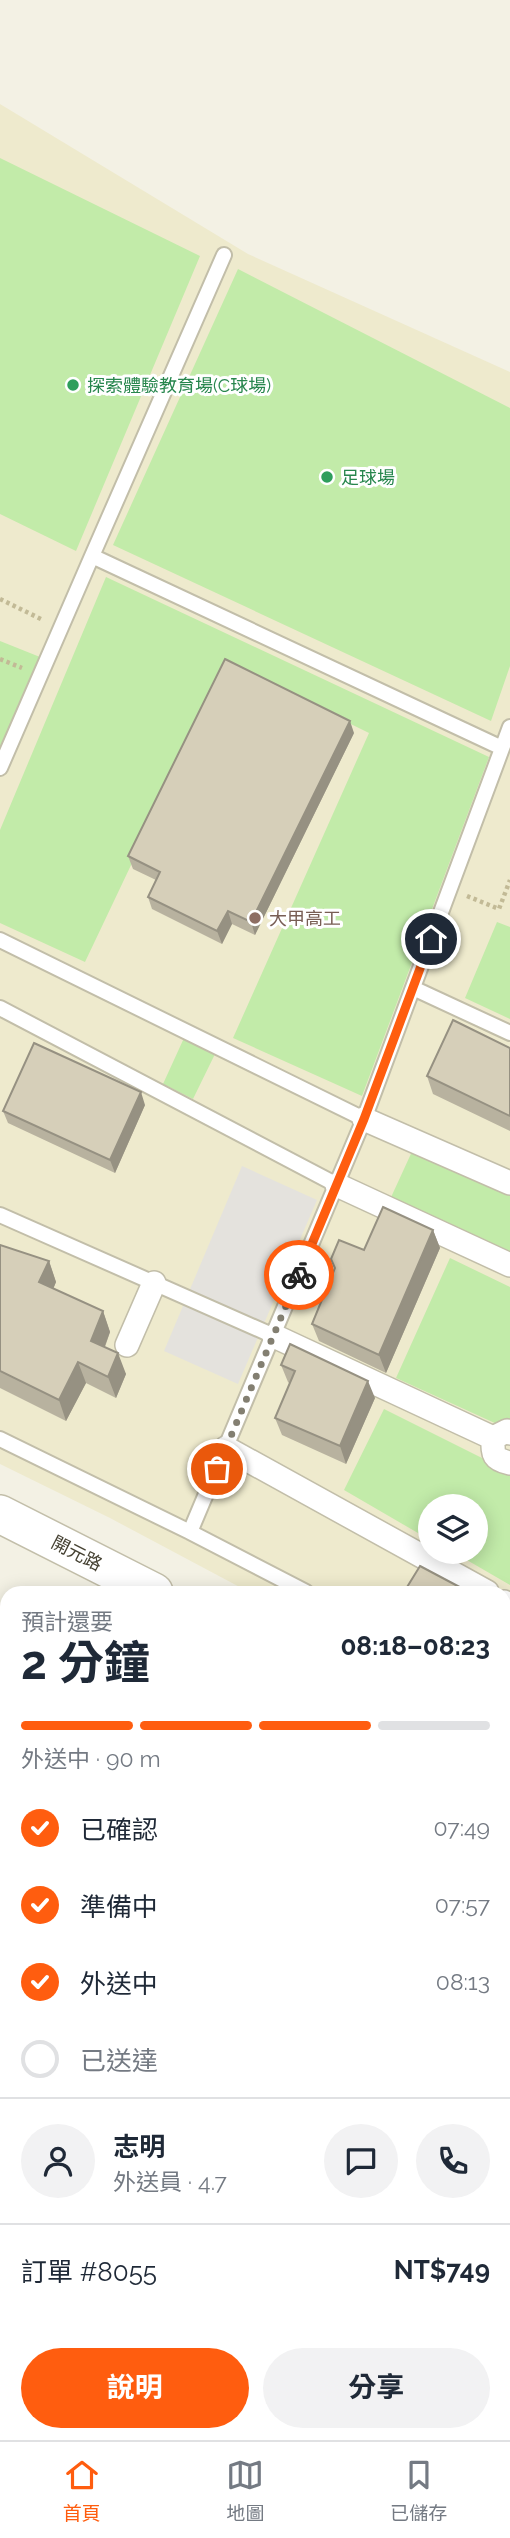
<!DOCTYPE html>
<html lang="zh-TW">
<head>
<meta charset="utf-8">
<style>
  body { margin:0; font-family:Raleway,"Noto Sans TC",sans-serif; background:#f2f2f3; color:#1f2937; height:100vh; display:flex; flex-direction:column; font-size:26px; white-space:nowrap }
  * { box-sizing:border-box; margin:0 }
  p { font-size:23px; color:#747a83 }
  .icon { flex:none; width:38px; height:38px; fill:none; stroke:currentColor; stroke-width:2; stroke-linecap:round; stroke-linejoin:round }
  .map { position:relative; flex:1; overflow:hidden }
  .details { position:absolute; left:0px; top:1586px; width:511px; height:856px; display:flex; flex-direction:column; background:#fff; border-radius:21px 21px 0 0; box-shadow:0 4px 18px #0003 }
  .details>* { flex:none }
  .fabs { position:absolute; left:418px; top:1494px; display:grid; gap:14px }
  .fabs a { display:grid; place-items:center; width:70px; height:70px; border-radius:50%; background:#fff; box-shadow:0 4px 18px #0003; font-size:35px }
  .pin { position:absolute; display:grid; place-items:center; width:60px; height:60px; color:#fff; margin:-30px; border:4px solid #fff; border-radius:50%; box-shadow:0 2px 7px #0007 }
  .courier { position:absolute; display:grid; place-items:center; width:70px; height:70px; margin:-35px; border:5px solid #ff5d0f; border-radius:50%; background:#fff; color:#222; box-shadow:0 2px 9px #0007 }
  .headline em { font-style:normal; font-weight:700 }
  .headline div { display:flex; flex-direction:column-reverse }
  .headline { display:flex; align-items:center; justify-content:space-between; height:119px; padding:0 21px }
  h1 { font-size:46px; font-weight:700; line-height:52px }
  .bar { display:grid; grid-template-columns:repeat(4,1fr); gap:10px 7px; align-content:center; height:84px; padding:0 21px }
  .bar i { height:9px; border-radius:5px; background:#e0e1e3 }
  .bar .on { background:#ff5d0f }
  .bar p { grid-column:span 4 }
  .line { display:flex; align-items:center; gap:18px; padding:0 21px; border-top:2px solid #e0e1e3 }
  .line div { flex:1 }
  .round { display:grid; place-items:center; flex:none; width:74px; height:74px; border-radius:37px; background:#f2f2f3 }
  ol { padding:0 21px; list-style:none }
  li { display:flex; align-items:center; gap:21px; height:77px }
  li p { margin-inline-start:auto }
  li .icon { padding:7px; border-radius:50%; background:#ff5d0f; color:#fff; stroke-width:4 }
  li:last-child { color:#747a83 }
  li i { width:38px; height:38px; border:4px solid #e0e1e3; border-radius:50% }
  .button { display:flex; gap:14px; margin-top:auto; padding:14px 21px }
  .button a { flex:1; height:80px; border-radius:42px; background:#ff5d0f; color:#fff; font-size:28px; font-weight:700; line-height:80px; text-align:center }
  .button a+a { background:#f2f2f3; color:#1f2937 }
  .menu { display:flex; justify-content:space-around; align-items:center; height:98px; border-top:2px solid #e0e1e3; background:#fff; font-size:19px; color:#747a83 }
  .menu a { display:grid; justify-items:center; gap:4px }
  .menu .on { color:#ff5d0f }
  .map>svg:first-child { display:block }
  .education { fill:#eeeacd; fill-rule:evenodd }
  .green { fill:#c2eba9 }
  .parking { fill:#e4e2dd }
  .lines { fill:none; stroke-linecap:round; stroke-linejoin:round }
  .service-casing { stroke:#c2bea9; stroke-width:18 }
  .pedestrian-casing { stroke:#c2bea9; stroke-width:26 }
  .minor-casing { stroke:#c2bea9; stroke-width:33 }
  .tertiary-casing { stroke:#c2bea9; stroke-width:40 }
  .path { stroke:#c2ba96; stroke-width:4.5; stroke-dasharray:3.5 3.5; stroke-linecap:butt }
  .service { stroke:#fff; stroke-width:14 }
  .pedestrian { stroke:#fff; stroke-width:23 }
  .minor { stroke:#fff; stroke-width:30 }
  .tertiary { stroke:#fff; stroke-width:37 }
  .wall { fill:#b8b29f }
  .shaded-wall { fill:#969182 }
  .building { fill:#d6cfb9; stroke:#969182; stroke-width:2 }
  .done { stroke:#837f71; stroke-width:7; stroke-dasharray:0 12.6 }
  .route { stroke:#ff5d0f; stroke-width:9 }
  .leisure-dot { fill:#2e9e5b; stroke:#fff; stroke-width:2.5 }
  .education-dot { fill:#8d6e63; stroke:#fff; stroke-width:2.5 }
  .labels { text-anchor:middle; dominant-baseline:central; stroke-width:6; stroke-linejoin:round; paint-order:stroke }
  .leisure-label { font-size:18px; fill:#27864d; stroke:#fff; text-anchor:start }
  .education-label { font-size:18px; fill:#785e54; stroke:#fff; text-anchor:start }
  .street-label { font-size:18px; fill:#464233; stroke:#fff }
</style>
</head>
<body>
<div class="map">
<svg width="510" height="2440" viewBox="0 0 510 2440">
  <rect width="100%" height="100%" fill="#f3f1e4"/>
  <!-- education -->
  <path class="education" d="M0 104 248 254 510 372V1745L504 1740V1592H249L110 1518 0 1464ZM430 1507H476V1552H430Z"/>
  <!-- green -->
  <path class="green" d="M0 158 200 256 76 551 0 514Z
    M238 269 510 408V666L491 721 113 545Z
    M106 577 489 757 362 1096 233 1038 369 733 227 663 85 962 0 923V830Z
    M0 641 40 657 0 750Z
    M497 922 510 927V1019L465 998Z
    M184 1038 215 1054 193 1099 163 1084Z
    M415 1145 510 1187V1260L387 1206Z
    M450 1258 510 1287V1430L396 1378Z
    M384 1409 510 1472V1585L453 1552H476V1507H430V1540L344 1490Z"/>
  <!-- parking -->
  <path class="parking" d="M242 1166 317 1200 238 1384 164 1351Z"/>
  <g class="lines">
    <!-- service casing -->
    <g class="service-casing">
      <path id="service" d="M92 556 224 255
        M0 768 92 556 502 748
        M0 940 364 1119
        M413 988 510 1033
        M0 1008 337 1185
        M0 1215 274 1336
        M0 1439 190 1532
        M306 1592 190 1532 364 1119 510 727
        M504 1699 510 1705
        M234 2434 244 2440
        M6 2440 29 2434"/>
    </g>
    <!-- pedestrian casing -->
    <g class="pedestrian-casing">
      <path id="pedestrian" d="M364 1119 510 1183
        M337 1185 510 1265
        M274 1336 493 1438 507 1431 510 1433
        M127 1345 154 1283
        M493 1438C493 1454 492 1459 510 1463
        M226 1448 487 1592
        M504 1602 510 1605"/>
    </g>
    <!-- minor casing -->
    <g class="minor-casing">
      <path id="minor" d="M504 2228 510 2234
        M261 2440 267 2434"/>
    </g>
    <!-- tertiary casing -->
    <g class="tertiary-casing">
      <path id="tertiary" d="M0 1514 154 1592
        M504 1793 510 1798"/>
    </g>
    <!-- path -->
    <path class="path" d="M0 599 43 620
      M0 659 22 668
      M467 896 499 909 510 880"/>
    <!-- service -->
    <use href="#service" class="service"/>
    <!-- pedestrian -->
    <use href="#pedestrian" class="pedestrian"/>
    <!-- minor -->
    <use href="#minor" class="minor"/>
    <!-- tertiary -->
    <use href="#tertiary" class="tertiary"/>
  </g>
  <!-- wall -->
  <path class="wall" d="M354 733 255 935 232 924 222 944 152 909 148 897 156 880 133 869 128 856Z
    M510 1048V1131L433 1094 427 1076Z
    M145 1105 115 1173 8 1123 3 1111Z
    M433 1230 440 1248 386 1373 319 1341 312 1324 364 1250Z
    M0 1245 49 1261 56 1282 53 1289 103 1311 110 1332 105 1347 126 1374 116 1398 86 1383 66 1421 0 1388Z
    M281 1365 375 1398 346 1464 282 1435 275 1418 290 1384 288 1382Z
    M504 1611 510 1612V1660L504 1657Z"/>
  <!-- shaded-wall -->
  <path class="shaded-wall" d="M350 721 354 733 255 935 251 922Z
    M228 911 232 924 222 944 217 931Z
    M141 1092 145 1105 115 1173 110 1160Z
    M433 1230 440 1248 386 1373 379 1355Z
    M49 1261 56 1282 47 1304 39 1282Z
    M103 1311 110 1332 99 1362 91 1341Z
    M118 1353 126 1374 116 1398 108 1377Z
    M78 1362 86 1383 66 1421 59 1400Z
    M368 1381 375 1398 346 1464 340 1446Z"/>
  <!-- building -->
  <path class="building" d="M225 659 350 721 251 922 228 911 217 931 148 897 160 872 128 856Z
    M453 1020 510 1048V1116L427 1076Z
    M34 1043 141 1092 110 1160 3 1111Z
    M383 1207 433 1230 379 1355 312 1324 335 1268 331 1259 339 1240 364 1250Z
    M0 1245 49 1261 39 1282 103 1311 91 1341 118 1353 108 1377 78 1362 59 1400 0 1371Z
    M290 1344 368 1381 340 1446 275 1418 295 1371 281 1365Z
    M420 1566 469 1592H404Z
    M504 1611 510 1612V1655L504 1651Z"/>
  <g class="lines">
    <!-- done -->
    <path class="done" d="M217 1469 299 1275"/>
    <!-- route -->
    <path class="route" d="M299 1275 364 1119 431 939"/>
  </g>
  <!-- markers -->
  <g class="leisure-dot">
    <circle cx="73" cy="385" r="7"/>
    <circle cx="327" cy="477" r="7"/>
  </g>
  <circle class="education-dot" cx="255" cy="918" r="7"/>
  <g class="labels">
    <!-- leisure labels -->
    <g class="leisure-label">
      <text x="87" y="385">探索體驗教育場(C球場)</text>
      <text x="341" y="477">足球場</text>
    </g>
    <!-- education labels -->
    <g class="education-label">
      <text x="269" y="918">大甲高工</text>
    </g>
    <!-- street labels -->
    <g class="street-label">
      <text transform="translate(77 1553) rotate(27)">開元路</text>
    </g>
  </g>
</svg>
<div class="fabs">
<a><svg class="icon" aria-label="layers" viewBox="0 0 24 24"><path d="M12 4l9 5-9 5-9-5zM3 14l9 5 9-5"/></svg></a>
</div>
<div class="pin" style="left:217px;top:1469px;background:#ea580c"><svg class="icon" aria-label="bag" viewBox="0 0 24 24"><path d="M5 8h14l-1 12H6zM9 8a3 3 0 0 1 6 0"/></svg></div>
<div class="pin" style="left:431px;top:939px;background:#1f2937"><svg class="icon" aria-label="home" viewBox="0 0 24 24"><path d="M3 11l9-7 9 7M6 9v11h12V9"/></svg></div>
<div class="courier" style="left:299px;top:1275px"><svg class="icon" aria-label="bike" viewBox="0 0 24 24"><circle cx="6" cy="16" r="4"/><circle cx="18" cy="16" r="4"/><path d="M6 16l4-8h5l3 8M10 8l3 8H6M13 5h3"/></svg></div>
<section class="details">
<div class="headline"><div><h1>2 分鐘</h1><p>預計還要</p></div><em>08:18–08:23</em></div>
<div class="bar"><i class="on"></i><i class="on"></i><i class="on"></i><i></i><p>外送中 · 90 m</p></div>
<ol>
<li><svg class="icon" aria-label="check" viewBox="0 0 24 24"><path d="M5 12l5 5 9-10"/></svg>已確認<p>07:49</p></li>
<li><svg class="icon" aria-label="check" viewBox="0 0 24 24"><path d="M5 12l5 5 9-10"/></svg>準備中<p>07:57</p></li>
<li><svg class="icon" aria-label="check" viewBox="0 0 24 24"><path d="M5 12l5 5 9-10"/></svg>外送中<p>08:13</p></li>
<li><i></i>已送達</li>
</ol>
<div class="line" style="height:126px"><a class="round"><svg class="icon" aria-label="person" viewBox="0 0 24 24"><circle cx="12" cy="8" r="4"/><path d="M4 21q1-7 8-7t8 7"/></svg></a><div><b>志明</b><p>外送員 · 4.7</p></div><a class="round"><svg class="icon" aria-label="chat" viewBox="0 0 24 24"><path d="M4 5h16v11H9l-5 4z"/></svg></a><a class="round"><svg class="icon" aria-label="phone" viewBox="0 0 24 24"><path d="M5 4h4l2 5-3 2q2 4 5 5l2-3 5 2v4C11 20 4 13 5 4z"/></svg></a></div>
<div class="line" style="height:91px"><div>訂單 #8055</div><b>NT$749</b></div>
<div class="button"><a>說明</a><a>分享</a></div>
</section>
</div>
<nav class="menu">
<a class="on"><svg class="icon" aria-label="home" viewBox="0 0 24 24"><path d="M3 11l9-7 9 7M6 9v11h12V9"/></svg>首頁</a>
<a><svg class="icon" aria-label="map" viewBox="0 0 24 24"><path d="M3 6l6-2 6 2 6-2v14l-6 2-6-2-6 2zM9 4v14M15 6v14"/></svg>地圖</a>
<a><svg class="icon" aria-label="saved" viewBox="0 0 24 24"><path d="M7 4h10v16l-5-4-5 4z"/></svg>已儲存</a>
</nav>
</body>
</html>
